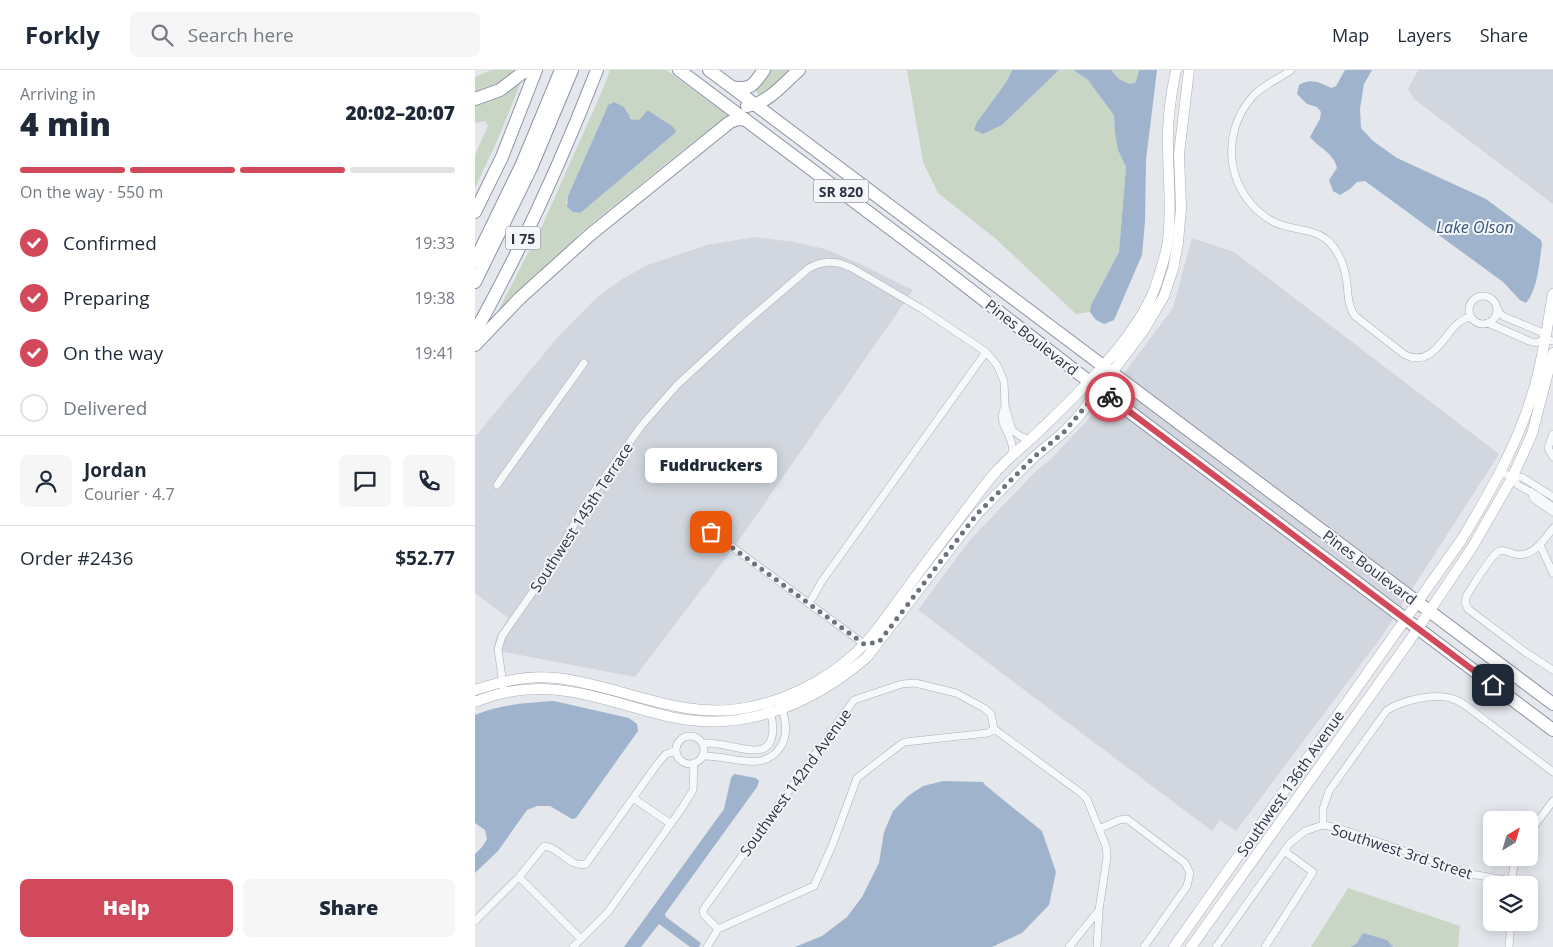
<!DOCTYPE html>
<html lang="en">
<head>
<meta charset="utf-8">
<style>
  body { margin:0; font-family:"Open Sans",sans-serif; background:#f6f6f7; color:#1f2937; height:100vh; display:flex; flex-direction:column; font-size:19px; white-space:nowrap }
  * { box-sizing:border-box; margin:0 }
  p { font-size:16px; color:#747a83 }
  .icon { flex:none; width:28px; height:28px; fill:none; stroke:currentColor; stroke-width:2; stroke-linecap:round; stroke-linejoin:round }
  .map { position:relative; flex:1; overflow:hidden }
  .panel { display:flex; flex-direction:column; background:#fff; width:475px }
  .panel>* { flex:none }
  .needle { width:32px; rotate:37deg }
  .buttons { position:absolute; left:1008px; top:741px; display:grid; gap:10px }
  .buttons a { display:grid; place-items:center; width:55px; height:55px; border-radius:8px; background:#fff; box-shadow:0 2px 12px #0003; font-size:25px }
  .pin { position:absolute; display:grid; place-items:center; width:42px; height:42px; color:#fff; margin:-21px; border-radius:10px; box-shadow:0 2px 8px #0006 }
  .courier { position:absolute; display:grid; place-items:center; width:50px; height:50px; margin:-25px; border:4px solid #d1495b; border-radius:50%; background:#fff; color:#222; box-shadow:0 1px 6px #0007 }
  .bubble { position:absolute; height:35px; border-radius:8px; background:#fff; box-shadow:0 2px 12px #0003; font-size:16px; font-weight:800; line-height:35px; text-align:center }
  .summary em { font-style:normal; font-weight:800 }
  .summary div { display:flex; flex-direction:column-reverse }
  .summary { display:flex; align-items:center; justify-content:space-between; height:85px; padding:0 20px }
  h1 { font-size:32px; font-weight:800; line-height:38px }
  .bar { display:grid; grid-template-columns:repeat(4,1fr); gap:8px 5px; align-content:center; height:60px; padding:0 20px }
  .bar i { height:6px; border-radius:4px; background:#e0e1e3 }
  .bar .selected { background:#d1495b }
  .bar p { grid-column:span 4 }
  .line { display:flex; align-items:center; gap:12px; padding:0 20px; border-top:1px solid #e0e1e3 }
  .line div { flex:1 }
  .round { display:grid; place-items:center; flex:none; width:52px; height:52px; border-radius:8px; background:#f6f6f7 }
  ol { padding:0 20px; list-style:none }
  li { display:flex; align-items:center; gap:15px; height:55px }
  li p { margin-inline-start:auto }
  li .icon { padding:5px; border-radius:50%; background:#d1495b; color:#fff; stroke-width:4 }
  li:last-child { color:#747a83 }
  li i { width:28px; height:28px; border:2px solid #e0e1e3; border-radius:50% }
  .primary-button { display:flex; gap:10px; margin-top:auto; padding:10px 20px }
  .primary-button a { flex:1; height:58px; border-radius:8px; background:#d1495b; color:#fff; font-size:20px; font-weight:800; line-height:58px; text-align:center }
  .primary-button a+a { background:#f6f6f7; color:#1f2937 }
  header { display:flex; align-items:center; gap:30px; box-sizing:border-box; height:70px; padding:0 25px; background:#fff; border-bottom:1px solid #e0e1e3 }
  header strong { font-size:24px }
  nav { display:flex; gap:28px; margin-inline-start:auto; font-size:18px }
  .search { width:350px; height:45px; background:#f6f6f7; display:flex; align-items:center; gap:12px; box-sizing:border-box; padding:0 18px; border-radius:8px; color:#747a83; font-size:19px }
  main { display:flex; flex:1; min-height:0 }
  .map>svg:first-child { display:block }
  .built { fill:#d2d6de }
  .green { fill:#c9d6c5; fill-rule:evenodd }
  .water { fill:#9fb4cc }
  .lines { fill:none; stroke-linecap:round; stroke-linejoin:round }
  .street-casing { stroke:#a9aeb7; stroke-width:8 }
  .secondary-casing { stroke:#a9aeb7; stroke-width:11 }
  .highway-casing { stroke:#8b94a3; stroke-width:14 }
  .street { stroke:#f7f8fa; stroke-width:7 }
  .secondary { stroke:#fff; stroke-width:10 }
  .highway { stroke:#fff; stroke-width:12 }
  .done { stroke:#6c737f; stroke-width:5; stroke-dasharray:0 9 }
  .route { stroke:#d1495b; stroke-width:6 }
  .labels { text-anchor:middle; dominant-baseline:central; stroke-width:4; stroke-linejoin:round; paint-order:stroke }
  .shield { fill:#f4f6f9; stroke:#676e7b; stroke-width:1 }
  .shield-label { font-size:14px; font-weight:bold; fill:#2b3445 }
  .street-label { font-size:15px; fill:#2b3445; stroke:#f4f6f9 }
  .water-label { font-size:16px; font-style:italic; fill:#34527a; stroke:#f4f6f9 }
</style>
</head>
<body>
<header>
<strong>Forkly</strong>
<div class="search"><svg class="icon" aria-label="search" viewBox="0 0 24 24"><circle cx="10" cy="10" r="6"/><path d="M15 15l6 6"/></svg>Search here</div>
<nav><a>Map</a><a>Layers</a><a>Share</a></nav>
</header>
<main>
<section class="panel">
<div class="summary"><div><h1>4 min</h1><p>Arriving in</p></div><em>20:02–20:07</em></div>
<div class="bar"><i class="selected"></i><i class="selected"></i><i class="selected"></i><i></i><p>On the way · 550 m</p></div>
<ol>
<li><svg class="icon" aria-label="check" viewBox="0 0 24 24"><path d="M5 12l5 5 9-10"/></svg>Confirmed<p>19:33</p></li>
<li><svg class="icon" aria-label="check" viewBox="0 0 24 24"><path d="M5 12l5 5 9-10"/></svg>Preparing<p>19:38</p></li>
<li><svg class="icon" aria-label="check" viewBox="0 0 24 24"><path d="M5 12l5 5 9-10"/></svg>On the way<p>19:41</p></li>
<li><i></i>Delivered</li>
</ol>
<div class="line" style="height:90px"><a class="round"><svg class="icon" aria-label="person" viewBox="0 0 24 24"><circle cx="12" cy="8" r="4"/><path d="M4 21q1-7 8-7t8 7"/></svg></a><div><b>Jordan</b><p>Courier · 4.7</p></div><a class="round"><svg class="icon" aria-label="chat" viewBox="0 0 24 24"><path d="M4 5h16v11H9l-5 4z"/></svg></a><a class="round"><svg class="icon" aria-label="phone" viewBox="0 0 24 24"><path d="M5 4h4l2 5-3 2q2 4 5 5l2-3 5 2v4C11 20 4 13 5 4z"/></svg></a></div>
<div class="line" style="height:65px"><div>Order #2436</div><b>$52.77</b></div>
<div class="primary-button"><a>Help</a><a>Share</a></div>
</section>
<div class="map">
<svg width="1078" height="877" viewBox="0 0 1078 877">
  <rect width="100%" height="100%" fill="#e4e7ec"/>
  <!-- built -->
  <path class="built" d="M943 0H1078V134L939 29 933 19Z
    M280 167 319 172 350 179 381 192 438 220 262 473 160 607 18 580 21 568 33 549 32 547 0 523V367L82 268 121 228 147 209 173 195 232 175Z
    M717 168 759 182 1024 384 907 566 761 761 745 750 737 761 443 540 495 470 560 402 576 389 621 341 698 238Z"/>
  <!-- green -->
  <path class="green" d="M16 0H42L26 13 0 23V7Z
    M135 0H191L254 46 218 72 105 163 93 178 19 249 67 156 128 19ZM136 33 151 40 153 46 160 50H164L172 41H174L197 56 199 59V64L109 140 101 143 91 133 93 126 131 40Z
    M296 0H319L286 25H283L281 20Z
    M432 0H537L532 11 502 52 527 55 584 0H598L613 10 633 35 639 45 640 63 643 80 651 97 644 182 616 235 615 242 601 244 521 169 463 123 448 92Z
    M636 0H664L661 12 655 14 644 9Z
    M49 5 22 71 0 118V85L13 56 10 51 0 53V34Z
    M873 818 985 856 983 877H836Z"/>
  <!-- water -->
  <path class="water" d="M537 0H584L527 55 508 64 499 60 502 52 532 11Z
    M598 0H636L644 9 655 14 661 12 664 0H682L671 90 670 151 667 185 639 250 629 254 621 250 615 242 616 235 644 182 651 97 643 80 640 63 639 45 613 10Z
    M870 0H897L889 14 885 39 886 58 898 71 922 88 1011 129 1066 170 1067 175C1064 193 1063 219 1051 233L1045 230 1028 212 890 111 882 112 875 119 865 125 858 121 854 110 862 98C859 83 844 78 835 67L845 49 846 42 842 37 832 34 822 24 824 15C836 8 844 12 856 18L861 16Z
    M139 32 149 37 156 49 164 50 172 41H174L197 56 201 61 199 64 109 140 105 143 98 142 92 137 93 126 131 40 133 35Z
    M79 631 154 648 162 654 163 661 101 748 97 749 75 736H62L52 740 23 781 0 803V784L7 777 12 769 10 760 0 753V645C25 634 51 633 79 631Z
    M259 704 281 708 284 711 282 717 190 844 191 847 226 873 224 877H215L184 854 166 877H149L249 739 256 708Z
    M468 711 508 712 510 715 567 761 581 802 574 835 547 863 517 877H320L347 866 372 847 387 827 404 793 409 762 418 741 433 726 448 716Z
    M888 863 912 870 918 877H876L882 873Z"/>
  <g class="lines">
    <!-- street casing -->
    <g class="street-casing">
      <path id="street" d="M816 0C804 9 788 15 778 26 743 65 752 125 797 151 814 161 835 157 851 169 864 180 870 198 872 213 873 224 873 237 880 246L930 285C956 297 967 269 982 254 986 251 991 248 995 246
        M994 240a14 14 0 1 1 28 0a14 14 0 1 1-28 0Z
        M1022 238 1025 244 1030 247 1066 262 1070 269
        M1013 253 1054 271 1061 273 1070 269 1078 271
        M530 336C522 354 534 359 537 375 538 379 537 383 536 387
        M1078 364 1073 378 1078 387
        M1026 401 1037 408 1043 415 1063 426 1078 437
        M1037 408 1047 407 1078 427
        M22 415 109 293
        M1056 422 1059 429 1078 442
        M1078 458C1069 470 1057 489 1039 484 1034 482 1029 479 1024 481 1016 485 998 516 992 525L990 532 993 539 1050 582 1078 600
        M237 462 389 574H392
        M1065 475 1078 503
        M334 534 347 511 511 282
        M29 622 23 579 27 566 80 490 110 434 167 355 202 315 263 259 334 198 343 194 353 192 364 193 377 198 447 239 511 282 522 295 529 311 530 336 537 360 545 366 555 370
        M519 659 606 723 612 729 624 759 644 750 652 749 710 793 715 803 712 816 669 877
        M201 680a14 14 0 1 1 28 0a14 14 0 1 1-28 0Z
        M228 673C245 672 261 679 278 680 303 682 299 653 294 638
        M227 686C253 684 289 705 306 676 314 663 310 648 306 635
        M158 728 196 754
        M848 755 863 758 996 804 1036 811
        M1054 763 1078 731
        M44 807 106 869
        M1036 814 1040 788
        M0 851 44 807 69 776C85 777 94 798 111 794L183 693 191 684 201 681
        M243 859 229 845 228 840 379 630 427 614 440 613 481 623 509 638 516 644 519 659
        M243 859 339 816 357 776 382 708 425 675 430 672 513 663 519 659
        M98 877 133 842 207 738 218 720 219 693
        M232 877 243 859
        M594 877 624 840 632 787 631 776 624 759
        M622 877 624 840
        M741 877 815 773 830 761 848 755V739L854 721 912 640C927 631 957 623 975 628 988 631 1000 643 1011 651 1033 668 1056 685 1078 702
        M790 877 838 802 809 781
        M1034 877 1036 852"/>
    </g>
    <!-- secondary casing -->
    <g class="secondary-casing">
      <path id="secondary" d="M0 620C26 611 53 605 81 608 146 615 208 652 275 637 311 630 350 611 377 586 395 571 409 550 423 531 442 504 462 478 482 452 494 436 506 419 519 404 531 390 546 378 559 366 599 328 661 269 680 218 685 202 691 186 693 170 697 139 693 107 693 76 692 52 696 24 701 0
        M0 632C71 602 127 631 196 647 269 663 338 634 392 587L502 444 559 387 589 362 604 346 669 260 689 226 698 199 703 172 706 138 704 84 714 0
        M699 877 987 469C1015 422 1043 374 1058 322 1068 290 1072 257 1078 224
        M716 877 935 570 998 476 1037 408 1057 364 1078 283"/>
    </g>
    <!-- highway casing -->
    <g class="highway-casing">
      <path id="highway" d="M204 0 461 193 603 303 1078 660
        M234 0 1078 634
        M257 17C276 21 279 14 289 0
        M0 29 25 20 51 0
        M272 36C293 34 309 13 324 0
        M0 142 27 87 61 0
        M0 191 47 94 86 0
        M0 212 56 98 97 0
        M0 262C47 178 87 90 122 0
        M0 275 45 228 116 164 255 52 263 49 271 50"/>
    </g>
    <!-- street -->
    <use href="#street" class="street"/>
    <!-- secondary -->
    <use href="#secondary" class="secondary"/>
    <!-- highway -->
    <use href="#highway" class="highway"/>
  </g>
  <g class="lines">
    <!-- done -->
    <path class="done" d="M236 462 389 574 404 572 502 444 559 387 589 362 625 319 635 327"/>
    <!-- route -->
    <path class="route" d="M635 327 1018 615"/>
  </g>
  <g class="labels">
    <!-- shield labels -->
    <g class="shield">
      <rect x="338.5" y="109.5" width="55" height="23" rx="4"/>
      <rect x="30.5" y="156.5" width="35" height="23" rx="4"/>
    </g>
    <g class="shield-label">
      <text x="366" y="121">SR 820</text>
      <text x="48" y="168">I 75</text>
    </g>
    <!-- street labels -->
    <g class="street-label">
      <text transform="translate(557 267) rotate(38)">Pines Boulevard</text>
      <text transform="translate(106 447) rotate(-57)">Southwest 145th Terrace</text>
      <text transform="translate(895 497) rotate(37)">Pines Boulevard</text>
      <text transform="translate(320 712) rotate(-54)">Southwest 142nd Avenue</text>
      <text transform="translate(815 713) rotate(-55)">Southwest 136th Avenue</text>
      <text transform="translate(927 781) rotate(18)">Southwest 3rd Street</text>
    </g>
    <!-- water labels -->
    <g class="water-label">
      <text x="1000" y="157">Lake Olson</text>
    </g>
  </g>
</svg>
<div class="buttons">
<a><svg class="needle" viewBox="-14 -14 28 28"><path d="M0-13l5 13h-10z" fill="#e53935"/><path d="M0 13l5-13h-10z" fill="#747a83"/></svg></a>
<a><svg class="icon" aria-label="layers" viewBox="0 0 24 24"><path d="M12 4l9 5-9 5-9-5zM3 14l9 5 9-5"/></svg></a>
</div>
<div class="pin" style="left:236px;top:462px;background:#ea580c"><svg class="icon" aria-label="bag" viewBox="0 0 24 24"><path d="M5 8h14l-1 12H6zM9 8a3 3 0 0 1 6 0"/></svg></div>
<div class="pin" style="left:1018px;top:615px;background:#1f2937"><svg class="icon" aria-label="home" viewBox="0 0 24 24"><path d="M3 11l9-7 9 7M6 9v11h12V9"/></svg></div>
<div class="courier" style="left:635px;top:327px"><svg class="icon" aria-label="bike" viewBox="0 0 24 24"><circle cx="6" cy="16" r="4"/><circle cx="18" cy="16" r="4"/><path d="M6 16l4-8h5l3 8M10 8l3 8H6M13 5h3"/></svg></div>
<div class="bubble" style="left:170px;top:378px;width:132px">Fuddruckers</div>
</div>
</main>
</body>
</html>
